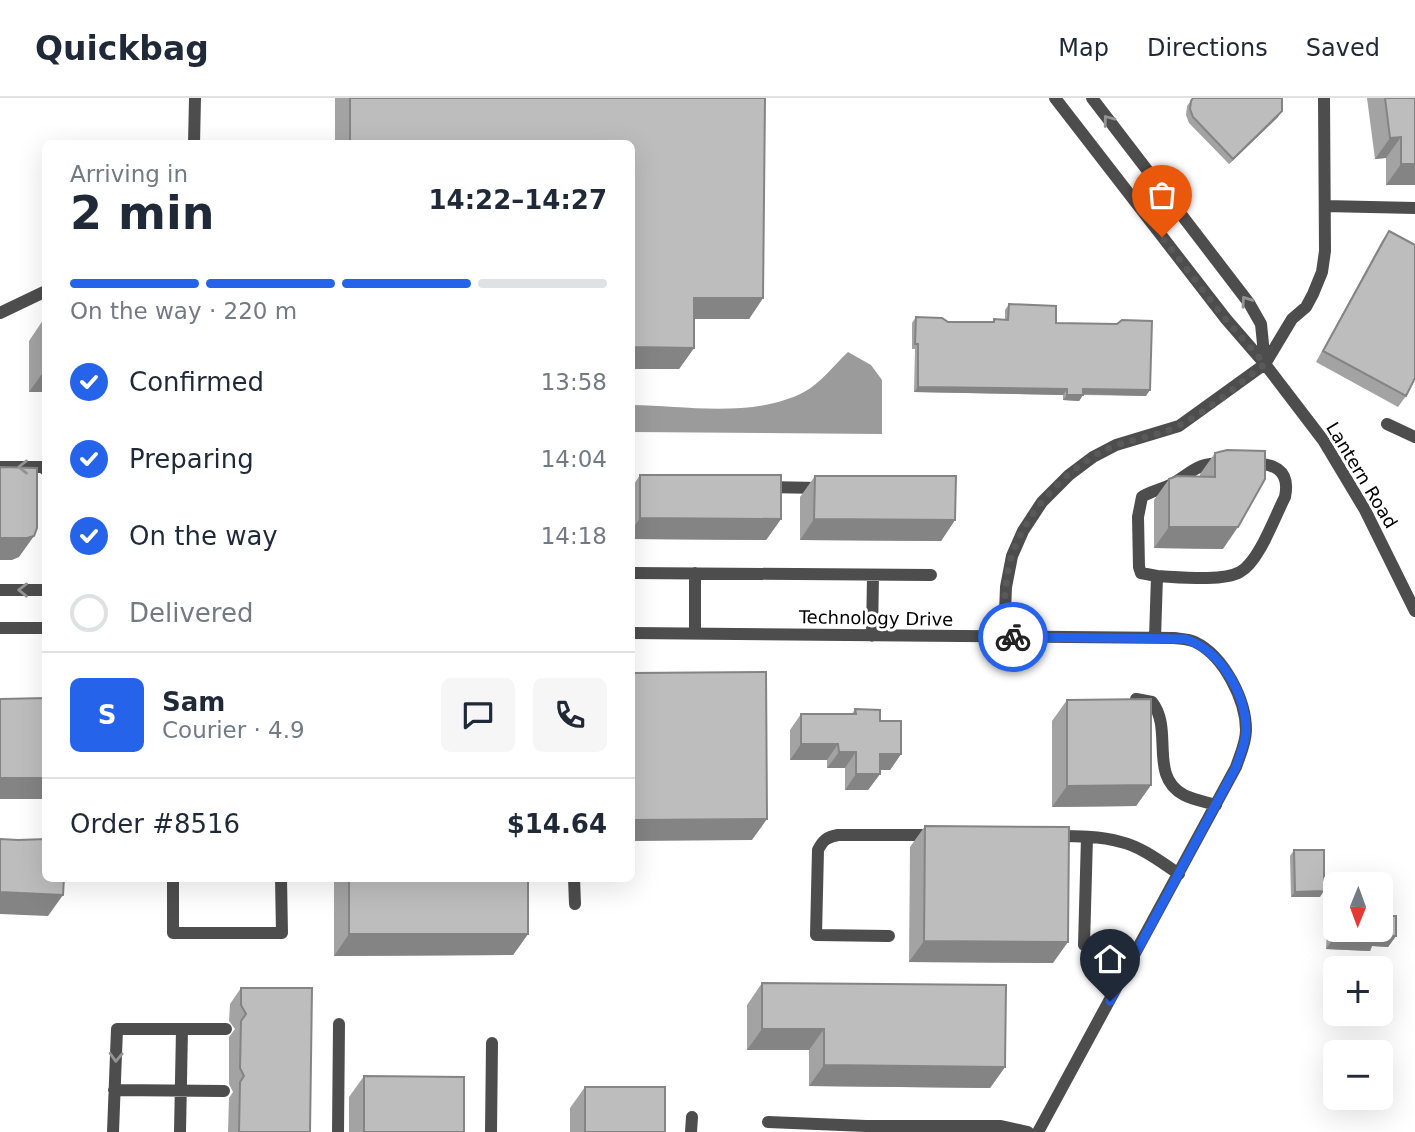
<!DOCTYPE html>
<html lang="en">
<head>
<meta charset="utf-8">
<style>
  body { margin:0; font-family:"DejaVu Sans",sans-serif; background:#f6f6f7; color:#1f2937; height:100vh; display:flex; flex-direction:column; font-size:26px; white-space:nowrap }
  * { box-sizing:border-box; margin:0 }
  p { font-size:23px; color:#747a83 }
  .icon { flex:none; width:38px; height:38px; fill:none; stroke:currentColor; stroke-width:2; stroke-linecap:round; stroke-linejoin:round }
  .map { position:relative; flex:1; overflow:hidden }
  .details { position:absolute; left:42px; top:42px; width:593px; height:742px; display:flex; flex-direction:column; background:#fff; border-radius:10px; box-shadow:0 7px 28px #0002 }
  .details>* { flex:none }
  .needle { width:46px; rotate:181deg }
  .controls { position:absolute; left:1323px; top:774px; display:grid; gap:14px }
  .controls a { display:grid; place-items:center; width:70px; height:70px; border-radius:10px; background:#fff; box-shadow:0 7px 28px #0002; font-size:35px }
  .pin { position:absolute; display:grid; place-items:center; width:60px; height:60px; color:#fff; margin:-72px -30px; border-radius:50% 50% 50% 0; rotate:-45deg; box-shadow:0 0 7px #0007 }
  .pin .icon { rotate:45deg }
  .courier { position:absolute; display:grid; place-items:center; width:70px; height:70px; margin:-35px; border:5px solid #2563eb; border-radius:50%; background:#fff; color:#222; box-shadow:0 2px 9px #0007 }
  .head em { font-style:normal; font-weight:600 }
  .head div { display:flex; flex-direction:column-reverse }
  .head { display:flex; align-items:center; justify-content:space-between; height:119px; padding:0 28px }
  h1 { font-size:46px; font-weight:600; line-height:52px }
  .bar { display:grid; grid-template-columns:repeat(4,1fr); gap:10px 7px; align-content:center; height:84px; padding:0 28px }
  .bar i { height:9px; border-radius:5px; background:#e0e1e3 }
  .bar .current { background:#2563eb }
  .bar p { grid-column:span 4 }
  .line { display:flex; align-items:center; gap:18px; padding:0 28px; border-top:2px solid #e0e1e3 }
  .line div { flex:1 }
  .round { display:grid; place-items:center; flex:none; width:74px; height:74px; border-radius:10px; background:#f6f6f7 }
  ol { padding:0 28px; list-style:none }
  li { display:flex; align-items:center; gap:21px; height:77px }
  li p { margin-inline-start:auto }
  li .icon { padding:7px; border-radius:50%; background:#2563eb; color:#fff; stroke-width:4 }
  li:last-child { color:#747a83 }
  li i { width:38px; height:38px; border:4px solid #e0e1e3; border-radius:50% }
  header { display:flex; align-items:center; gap:42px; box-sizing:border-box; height:98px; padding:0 35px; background:#fff; border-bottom:2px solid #e0e1e3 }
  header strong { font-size:33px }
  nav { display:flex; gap:38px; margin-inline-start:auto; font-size:24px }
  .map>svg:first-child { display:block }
  .water { fill:#9b9b9b }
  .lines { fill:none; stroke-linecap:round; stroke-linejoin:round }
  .minor { stroke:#4d4d4d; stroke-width:12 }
  .wall { fill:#a3a3a3 }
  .shaded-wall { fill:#848484 }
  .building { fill:#bdbdbd; stroke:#848484; stroke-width:2 }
  .oneway { stroke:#949494 }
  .done { stroke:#595959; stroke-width:7; stroke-dasharray:0 12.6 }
  .route { stroke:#2563eb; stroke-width:9 }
  .labels { text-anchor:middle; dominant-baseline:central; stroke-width:6; stroke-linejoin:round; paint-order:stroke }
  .street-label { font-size:18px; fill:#000; stroke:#fff }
</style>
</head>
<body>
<header>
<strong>Quickbag</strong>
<nav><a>Map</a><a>Directions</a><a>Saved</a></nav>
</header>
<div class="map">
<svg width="1415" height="1034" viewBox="0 0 1415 1034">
  <rect width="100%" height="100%" fill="#fff"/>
  <!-- water -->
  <path class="water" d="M848 254 871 267 882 282V336L632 334V307C686 308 755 320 804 294 820 286 835 266 848 254Z"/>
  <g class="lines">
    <!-- minor -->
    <path class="minor" d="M1055 0 1226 221 1265 266 1323 342 1365 412 1415 513
      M1092 0 1249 205 1261 226 1265 266
      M194 46 195 0
      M1325 108 1415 110
      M0 215 46 193
      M1387 326 1415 339
      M0 369H42L46 372
      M765 389 820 390
      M632 475 931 477
      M1157 478 1141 475 1139 469 1138 419 1142 399C1152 392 1162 392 1172 386 1194 373 1197 365 1223 365
      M0 492H46
      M0 530H46
      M632 535 1174 540C1181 541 1189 541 1195 544 1224 558 1246 602 1246 632 1246 645 1240 657 1236 669L1038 1034
      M695 536V475
      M872 538 873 477
      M1004 539 1006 489 1012 458 1023 433 1042 404 1069 377 1093 359 1116 347 1179 328 1265 266 1292 221 1306 209 1313 196 1322 174 1325 153 1324 0
      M1155 540 1157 478C1178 479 1222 484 1240 474 1259 464 1275 418 1285 399 1291 370 1272 365 1248 365
      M1136 601 1152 604C1174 632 1148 678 1184 697 1194 702 1206 704 1216 707
      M1055 738C1076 738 1100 738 1121 744 1142 749 1161 764 1179 776
      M173 780V835H282L281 780
      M574 780 575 806
      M889 838 816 837 818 752C823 742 827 739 838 737H935
      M1084 847 1087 739
      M114 992 224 993
      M768 1024 866 1028H1001L1028 1034
      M113 1034 117 931H226
      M180 1034 182 931
      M338 1034 339 926
      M491 1034 492 945
      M691 1034 692 1019"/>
  </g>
  <!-- wall -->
  <path class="wall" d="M335 0H765L763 200 749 221H694V250L679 271H632V46H335Z
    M1193 0 1278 19 1229 66 1189 25 1186 17 1187 8Z
    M1367 0H1415V87H1386V60L1375 61Z
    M1389 133 1406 298 1398 309 1316 264 1382 143Z
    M1009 206 1056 225 1146 298 1083 297 1079 303 1063 302V297L914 294 915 251H912V225L916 219 948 224H992L994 221 1005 222V212Z
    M43 222 46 294H29V243Z
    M1215 355 1223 451 1154 450V402L1169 381 1200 378V376Z
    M640 377 781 421 766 442 632 441V389Z
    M815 378 955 422 941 443 800 442V399Z
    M1067 602 1151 687 1136 708 1052 709V623Z
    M855 611 880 623 901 656 890 672H880V676L868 692H845V670H827V662H790V632L801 616H852Z
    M925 728 1053 865 909 864 910 749Z
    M1294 752 1320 799H1291L1290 758Z
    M334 780H528V836L513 857 334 858Z
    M1387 818 1396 838 1388 849 1372 848 1370 853 1326 851 1327 831 1334 820 1335 831Z
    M762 885 1005 969 990 990 809 988V952H747V907Z
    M241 890 310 1034H228L229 1000 233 994 229 986V939L235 931 229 923 230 906Z
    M364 978 464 1034H349V999Z
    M585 989 665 1034H570V1010Z"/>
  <!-- shaded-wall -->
  <path class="shaded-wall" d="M1282 13 1278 19 1229 66 1233 61Z
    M1401 39 1386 60 1375 61 1390 40Z
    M1401 66H1415V87H1386Z
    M694 200H763L749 221H679Z
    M632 249 694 250 679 271H632Z
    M44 273H46V294H29Z
    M918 289 1067 291 1063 297 914 294Z
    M1083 291 1150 292 1146 298 1079 296Z
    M1067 297H1083L1079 303 1063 302Z
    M640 420 781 421 766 442 632 441V432Z
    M814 421 955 422 941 443 800 442Z
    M1169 429H1238L1223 451 1154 450Z
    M34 438 19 459 12 462H0V440Z
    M801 646H838L827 662H790Z
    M839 654H856L845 670H827Z
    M880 656H901L890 672H868Z
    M856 676H880L868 692H845Z
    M0 680H46V701H0Z
    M1151 687 1136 708 1052 709 1067 688Z
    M767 721 752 742 632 743V722Z
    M1324 793 1320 799H1291L1295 794Z
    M0 794 63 797 48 818 0 816Z
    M349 836H528L513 857 334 858Z
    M1378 837 1396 838 1388 849 1372 848 1370 853 1326 851 1334 840Z
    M924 843 1068 844 1053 865 909 864Z
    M762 931H824L809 952H747Z
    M824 967 1005 969 990 990 809 988Z"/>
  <!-- building -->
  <path class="building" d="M350 0H765L763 200H694V250L632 249V46H350Z
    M1193 0H1282V13L1233 61 1193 19 1190 11 1191 3Z
    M1385 0H1415V66H1401V39L1390 40Z
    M1389 133 1415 147V280L1406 298 1323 253Z
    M1009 206 1056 208V225L1117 226 1122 222 1152 223 1150 292 1083 291V297H1067V291L918 289V246H915L916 219 942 220 948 224H994V221L1008 222Z
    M46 221V273H44L43 222Z
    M1227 352 1265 353V381L1238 429H1169V381L1177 378 1215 379V355Z
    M0 369 37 370V430L34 438 27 440H0Z
    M640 377H781V421L640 420Z
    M815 378H956L955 422 814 421Z
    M766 574 767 721 632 722V575Z
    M46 600V680H0V601Z
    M1151 601V687L1067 688V602Z
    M855 611 880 612V623H901V656H880V676H856V654H839L838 646H801V616H856Z
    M925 728 1069 729 1068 844 924 843Z
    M0 741 18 742 46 741V780H64L63 797 0 794Z
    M1294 752H1324V793L1295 794Z
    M349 780H528V836H349Z
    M1381 813H1387V818H1396V838L1378 837 1377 842 1334 840V820H1335V831H1381Z
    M762 885 1006 887 1005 969 824 967V931H762Z
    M241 890H312L310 1034H239L240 984 244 978 240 970 241 923 246 916 241 907Z
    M364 978 464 979V1034H364Z
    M585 989H665V1034H585Z"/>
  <!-- one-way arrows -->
  <defs><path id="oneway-chevron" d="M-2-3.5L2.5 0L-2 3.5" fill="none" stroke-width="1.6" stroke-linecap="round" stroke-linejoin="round" transform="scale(1.75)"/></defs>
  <g class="oneway">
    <use href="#oneway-chevron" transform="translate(1108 22) rotate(-127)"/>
    <use href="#oneway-chevron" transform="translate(1246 203) rotate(-125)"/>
    <use href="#oneway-chevron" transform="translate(23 369) rotate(-180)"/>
    <use href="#oneway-chevron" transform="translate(23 492) rotate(-179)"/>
    <use href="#oneway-chevron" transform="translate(116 959) rotate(92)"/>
  </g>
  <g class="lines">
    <!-- done -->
    <path class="done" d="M1013 539H1004C1004 513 1004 486 1011 460 1024 417 1063 373 1103 353 1126 341 1154 340 1178 328 1209 313 1237 287 1265 266L1226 222 1162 139"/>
    <!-- route -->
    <path class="route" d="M1013 539 1185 541C1221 552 1246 597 1246 632 1246 645 1240 657 1236 669L1110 903"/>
  </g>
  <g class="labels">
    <!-- street labels -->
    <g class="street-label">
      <text transform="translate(1362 377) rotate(59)">Lantern Road</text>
      <text transform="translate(876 520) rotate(1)">Technology Drive</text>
    </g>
  </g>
</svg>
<div class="controls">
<a><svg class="needle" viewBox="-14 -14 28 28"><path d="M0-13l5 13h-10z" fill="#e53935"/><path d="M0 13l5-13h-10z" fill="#747a83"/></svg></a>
<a>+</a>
<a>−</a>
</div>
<div class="pin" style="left:1162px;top:139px;background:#ea580c"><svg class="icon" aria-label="bag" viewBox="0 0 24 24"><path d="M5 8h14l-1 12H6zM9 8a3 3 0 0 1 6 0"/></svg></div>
<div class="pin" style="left:1110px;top:903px;background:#1f2937"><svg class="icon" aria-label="home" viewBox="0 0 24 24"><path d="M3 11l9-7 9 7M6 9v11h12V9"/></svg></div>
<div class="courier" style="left:1013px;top:539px"><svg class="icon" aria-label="bike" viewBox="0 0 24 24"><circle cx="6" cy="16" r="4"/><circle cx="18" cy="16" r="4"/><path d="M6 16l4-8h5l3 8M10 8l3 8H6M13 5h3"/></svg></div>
<section class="details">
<div class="head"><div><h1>2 min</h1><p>Arriving in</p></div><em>14:22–14:27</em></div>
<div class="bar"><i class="current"></i><i class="current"></i><i class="current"></i><i></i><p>On the way · 220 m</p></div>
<ol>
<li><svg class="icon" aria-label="check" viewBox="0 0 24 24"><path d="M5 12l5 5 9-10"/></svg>Confirmed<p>13:58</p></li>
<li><svg class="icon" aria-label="check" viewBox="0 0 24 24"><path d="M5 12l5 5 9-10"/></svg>Preparing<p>14:04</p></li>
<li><svg class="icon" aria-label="check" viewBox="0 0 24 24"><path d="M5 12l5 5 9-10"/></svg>On the way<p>14:18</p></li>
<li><i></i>Delivered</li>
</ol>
<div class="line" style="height:126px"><b class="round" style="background:#2563eb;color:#fff">S</b><div><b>Sam</b><p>Courier · 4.9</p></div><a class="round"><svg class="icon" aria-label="chat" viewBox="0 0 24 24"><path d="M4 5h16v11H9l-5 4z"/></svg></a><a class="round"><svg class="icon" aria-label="phone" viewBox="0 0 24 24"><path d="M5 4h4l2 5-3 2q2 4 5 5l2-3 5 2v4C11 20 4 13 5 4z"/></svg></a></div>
<div class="line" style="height:91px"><div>Order #8516</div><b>$14.64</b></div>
</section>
</div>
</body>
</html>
